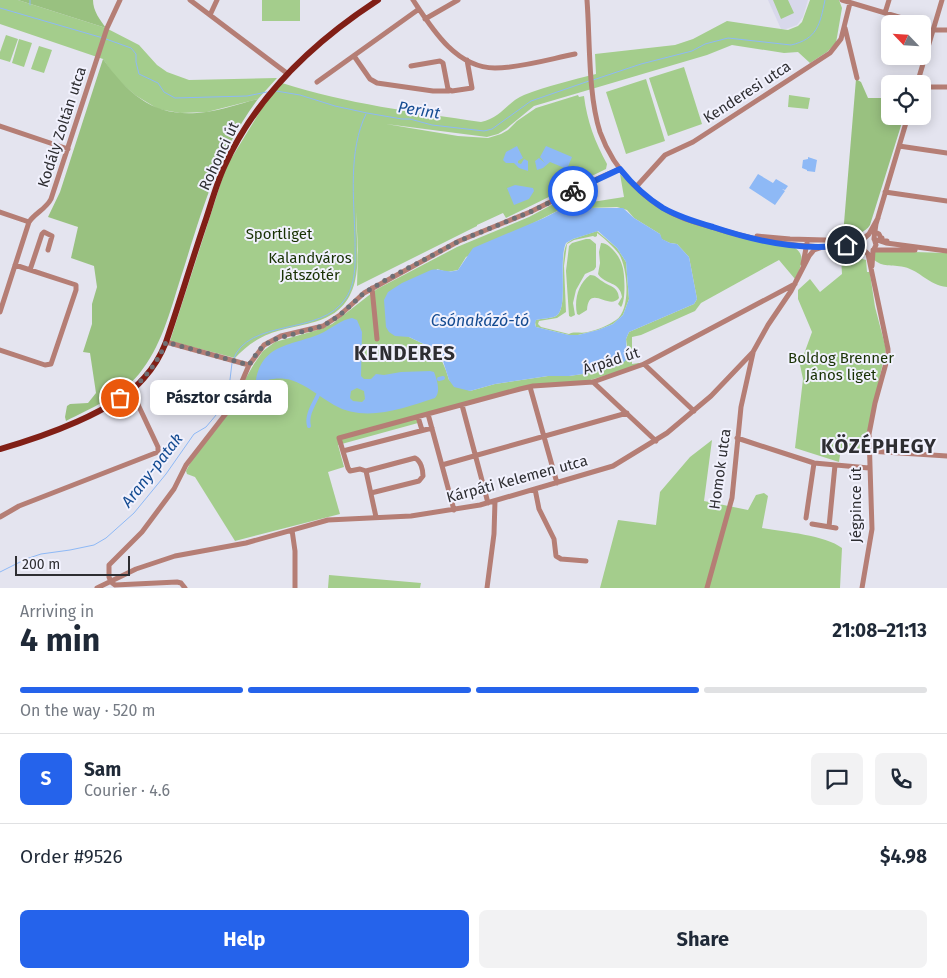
<!DOCTYPE html>
<html lang="en">
<head>
<meta charset="utf-8">
<style>
  body { margin:0; font-family:"Fira Sans",sans-serif; background:#f2f2f3; color:#1f2937; height:100vh; display:flex; flex-direction:column; font-size:19px; white-space:nowrap }
  * { box-sizing:border-box; margin:0 }
  p { font-size:16px; color:#747a83 }
  .icon { flex:none; width:28px; height:28px; fill:none; stroke:currentColor; stroke-width:2; stroke-linecap:round; stroke-linejoin:round }
  .map { position:relative; height:588px; overflow:hidden }
  .panel { display:flex; flex-direction:column; background:#fff; flex:1 }
  .panel>* { flex:none }
  .needle { width:32px; rotate:295deg }
  .controls { position:absolute; left:881px; top:15px; display:grid; gap:10px }
  .controls a { display:grid; place-items:center; width:50px; height:50px; border-radius:8px; background:#fff; box-shadow:0 2px 12px #0003; font-size:25px }
  .scale { position:absolute; left:15px; bottom:12px; width:115px; box-sizing:border-box; padding-left:5px; border:2px solid #2e2e32; border-top:0; font-size:14px; line-height:18px; white-space:nowrap; color:#2e2e32; -webkit-text-stroke:4px #f1f1fd; paint-order:stroke }
  .pin { position:absolute; display:grid; place-items:center; width:42px; height:42px; color:#fff; margin:-21px; border:2px solid #fff; border-radius:50%; box-shadow:0 1px 5px #0007 }
  .courier { position:absolute; display:grid; place-items:center; width:50px; height:50px; margin:-25px; border:4px solid #2563eb; border-radius:50%; background:#fff; color:#222; box-shadow:0 1px 6px #0007 }
  .bubble { position:absolute; height:35px; border-radius:8px; background:#fff; box-shadow:0 2px 12px #0003; font-size:16px; font-weight:700; line-height:35px; text-align:center }
  .overview em { font-style:normal; font-weight:700 }
  .overview div { display:flex; flex-direction:column-reverse }
  .overview { display:flex; align-items:center; justify-content:space-between; height:85px; padding:0 20px }
  h1 { font-size:32px; font-weight:700; line-height:38px }
  .bar { display:grid; grid-template-columns:repeat(4,1fr); gap:8px 5px; align-content:center; height:60px; padding:0 20px }
  .bar i { height:6px; border-radius:4px; background:#e0e1e3 }
  .bar .active { background:#2563eb }
  .bar p { grid-column:span 4 }
  .line { display:flex; align-items:center; gap:12px; padding:0 20px; border-top:1px solid #e0e1e3 }
  .line div { flex:1 }
  .round { display:grid; place-items:center; flex:none; width:52px; height:52px; border-radius:8px; background:#f2f2f3 }
  .primary-button { display:flex; gap:10px; margin-top:auto; padding:10px 20px }
  .primary-button a { flex:1; height:58px; border-radius:8px; background:#2563eb; color:#fff; font-size:20px; font-weight:700; line-height:58px; text-align:center }
  .primary-button a+a { background:#f2f2f3; color:#1f2937 }
  .map>svg:first-child { display:block }
  .built { fill:#d8d8eb }
  .green { fill:#a4cd8c; fill-rule:evenodd }
  .forest { fill:#99c180 }
  .water { fill:#8eb9f6; fill-rule:evenodd }
  .lines { fill:none; stroke-linecap:round; stroke-linejoin:round }
  .stream { stroke:#8eb9f6; stroke-width:1 }
  .canal { stroke:#8eb9f6; stroke-width:4 }
  .minor { stroke:#b57e75; stroke-width:5 }
  .major { stroke:#811f16; stroke-width:6 }
  .done { stroke:#6e6e74; stroke-width:5; stroke-dasharray:0 9 }
  .route { stroke:#2563eb; stroke-width:6 }
  .labels { text-anchor:middle; dominant-baseline:central; stroke-width:4; stroke-linejoin:round; paint-order:stroke }
  .street-label { font-size:15px; fill:#2e2e32; stroke:#f1f1fd }
  .park-label { font-size:15px; fill:#183103; stroke:#f1f1fd }
  .water-label { font-size:16px; font-style:italic; fill:#144b91; stroke:#f1f1fd }
  .district-label { font-size:20px; font-weight:bold; letter-spacing:1px; fill:#2e2e32; stroke:#f1f1fd }
</style>
</head>
<body>
<div class="map">
<svg width="947" height="588" viewBox="0 0 947 588">
  <rect width="100%" height="100%" fill="#e4e4ef"/>
  <!-- built -->
  <path class="built" d="M768 0H808L803 17 797 25 786 29H781Z"/>
  <!-- green -->
  <path class="green" d="M0 0H18L106 28 139 45 157 65 167 72 189 80 277 78 258 99 207 112 180 113 158 109 135 95 116 78 103 59 0 24Z
    M262 0H300V21H262Z
    M773 0H788L794 13 781 19Z
    M810 0H839L842 8 836 43 827 52 810 63 798 52 784 53 732 45 707 55 534 106 506 129 498 134 487 137 386 124 458 136 488 138 501 134 508 130 517 121 536 108 578 95 579 97 584 96C587 121 595 142 607 164L606 169 506 218 503 213 477 225V226L357 286 358 250 356 212C356 234 360 260 355 281 344 327 303 321 269 334 256 339 244 348 235 358L170 341 226 167 264 105 282 83C347 104 414 112 481 122 501 118 507 102 524 95 547 86 572 80 596 74L595 54 675 45 693 39 727 21 788 30 798 26 802 22Z
    M6 35 18 39 10 62 0 59V52Z
    M19 39 32 43 24 67 12 63Z
    M39 46 52 50 44 73 31 69Z
    M684 67 702 124 668 136 649 78Z
    M646 79 665 141 626 154 606 92Z
    M789 95 810 98 808 109 788 107Z
    M620 174 638 192 695 224 740 238 795 248C807 256 800 269 795 279L779 260 701 303 695 311 641 335 632 337V364L639 363 640 365 587 381 533 385 416 416 418 423 338 445 344 467 328 472 340 514 235 541 195 477 187 474 186 471 193 458 233 408 243 383 254 364 263 351 275 342 321 329 332 324 377 289 457 247 529 217 587 186 592 202 624 197ZM575 202 590 208 617 207 627 210 634 218 660 234 661 239 670 243 677 244 689 257 697 299 694 304 629 332 626 339 628 354 621 365 583 374 569 376H548L495 384 470 391 449 380C441 352 435 349 409 337L437 269 447 272 458 270 466 257Z
    M597 231 617 248 626 262 629 299 623 315 613 324 598 330 578 335H569L536 327 535 322 536 320C542 318 550 319 556 316 569 309 558 260 567 243L573 239ZM597 233C604 238 613 246 619 254 628 269 631 310 616 320 609 325 597 330 588 332 581 334 574 331 569 334L541 327 538 324 539 321 557 318 566 312 564 266 567 244 574 240 593 236 595 237 597 236Z
    M586 239H590L596 244V267L594 270 585 274 576 290 573 303 575 315 571 317 569 316 566 271 569 246 572 243Z
    M601 243C610 243 620 257 622 265 625 273 626 301 621 307L618 304 622 297C620 281 605 285 598 274L600 263 599 252Z
    M880 251 947 253V287C928 285 921 271 904 267 891 264 883 268 873 259L874 252Z
    M843 253H850L852 256 866 260 867 272H869V267L875 307 886 349 869 426 866 450 841 448 839 462 795 448 803 379 800 365 812 332 798 299V290L810 279 820 292 842 274 841 257Z
    M590 275C596 275 597 278 602 281 610 287 618 286 619 298 609 311 589 283 587 310L579 315 577 314C574 300 578 284 590 275Z
    M712 440 704 501 748 510 756 495 764 493 768 496 762 528C785 532 825 535 842 548L840 588H600L618 520 656 525 660 492 690 457Z
    M329 575 421 583 420 588H328Z"/>
  <!-- forest -->
  <path class="forest" d="M18 0H93C93 11 100 20 106 28Z
    M103 59C130 97 157 119 206 112 223 110 241 103 258 99 216 155 201 215 180 280 170 312 161 347 139 374 121 396 91 408 66 421L65 417 67 406 70 404 88 403 96 393 90 353 83 352 92 324V304L97 287 94 266 71 258 78 227 48 217 60 192Z
    M856 79 861 82 868 98H890V116H904L870 225C864 234 854 236 843 235Z"/>
  <!-- water -->
  <path class="water" d="M517 146 523 158 518 161V163L521 164 524 159 528 161V171L519 168 514 163H506L503 160 506 152Z
    M546 146 572 157 567 169 550 162 543 168 537 170 535 161 539 158 545 163 540 157Z
    M808 157 817 160 815 172 807 171V170L802 168 803 160 808 159Z
    M758 174 773 183 776 179 788 186 785 190 782 189 785 191 775 205 749 188Z
    M515 185 533 188 534 191 529 199 514 205 507 188Z
    M575 202 590 208H623L634 218 660 234 662 239 670 243 677 244 689 257 697 299 694 304 629 332 626 339 627 359 621 365 583 374 569 376H548L495 384 470 391 454 387 449 380 443 361 438 354 426 345 409 337 395 336 389 332 386 327 384 300 388 292 402 283 431 270C442 268 447 274 458 270L473 248 544 218ZM598 231 617 248 626 262 629 299 623 315 613 324 598 330 578 335H569L536 327 535 324 536 320C542 318 550 319 556 316 569 309 558 260 566 243L573 239Z
    M352 318 357 320 362 332 361 376 364 379H371L376 374 384 375 401 372 430 371 434 372C437 380 441 391 435 398 404 408 365 423 334 405 320 397 307 385 291 380 284 378 275 378 268 380 264 381 263 384 258 383L256 380C263 341 296 346 324 332 333 327 341 320 352 318ZM357 388 364 391 365 399 362 402 353 401 350 398 351 391Z"/>
  <g class="lines">
    <!-- stream -->
    <path class="stream" d="M30 0V5
      M0 8 103 38
      M106 39 131 48 136 54V62L139 74 158 83 164 92 175 98 247 96 267 92
      M593 80 641 64 692 51 705 44 728 38 791 45C817 39 820 25 825 0
      M276 91 300 95 335 106 367 113 402 119H410L432 125 484 131 492 129 531 101 589 81
      M233 360C248 317 321 337 346 298 357 281 355 259 355 239 354 199 348 151 366 114
      M0 572 26 559 41 554 70 550 94 545 106 538 134 513 166 474 194 434 206 427 222 408 228 396 232 363"/>
    <!-- canal -->
    <path class="canal" d="M439 379 443 378
      M309 426C306 415 314 404 318 395"/>
    <!-- minor -->
    <path class="minor" d="M190 0 288 74
      M413 0C432 29 456 68 495 68 520 68 550 59 575 54
      M587 0C590 39 588 95 600 132 614 171 646 204 685 219 696 223 707 225 718 229 748 238 779 245 810 246 818 247 826 248 833 247 847 246 857 242 868 254L888 349V356L875 403 869 434 872 529 862 588
      M842 0 922 24
      M885 13 889 0
      M210 15 217 0
      M425 19 458 0
      M845 28 857 78
      M933 30H947
      M354 56 370 79 377 83 433 91H449
      M411 66 440 61 443 63 448 89 452 91 472 88 467 60
      M317 82 419 9
      M917 84 942 0
      M922 87H947
      M0 126 68 149
      M899 146 947 153
      M636 187 665 155 693 142 830 53 841 39 850 3
      M885 192 947 201
      M0 212 29 222
      M877 233 879 234 881 238H882V241H887
      M757 236 790 239 861 241 869 234 878 218
      M874 239 886 243 947 251
      M873 250H915
      M803 264 807 243
      M872 266 873 251 876 245 874 238 876 224 908 116
      M30 270 42 234 44 232 52 236 48 250
      M372 288 377 339
      M0 312 29 222C35 213 46 209 51 199L107 28 120 0
      M166 342 249 365
      M0 350 45 365 51 364 76 290V285L73 284 15 265
      M644 364 694 411
      M593 382 656 441
      M530 387 557 483
      M462 405 488 503
      M428 414 454 510
      M418 417 422 430
      M737 438 814 463 869 468
      M343 451 432 428
      M869 451 947 456
      M442 465 627 413
      M366 471 415 458C421 461 423 470 423 476L419 481 371 493
      M535 489 539 509 554 539 556 556 561 559 586 561
      M0 517 19 506 158 452V447L133 394 130 391
      M376 517 366 471 360 469 350 471 348 468 339 438 520 389 533 386 593 382 644 364 795 284
      M806 518 814 463
      M812 524 836 528
      M829 527 835 465
      M292 530 295 551V588
      M111 582 109 577V565L142 532 174 489 186 465 231 407 249 365 264 345 281 336 323 326 340 315 364 293 459 241 530 212 601 177 620 169
      M111 582 115 585 177 582 181 583 185 588
      M97 588 136 569 175 556 246 543 328 520 411 516 480 505 613 466 667 433 711 396 753 352 768 325 791 291 809 256 814 250 823 247
      M487 588 494 534 495 501
      M707 588 732 498 741 407 753 353"/>
    <!-- major -->
    <path class="major" d="M0 449C42 437 115 412 144 378 153 368 161 355 166 342 180 301 192 260 206 219 212 201 217 182 225 165 257 95 315 41 378 0"/>
  </g>
  <g class="lines">
    <!-- done -->
    <path class="done" d="M120 398C141 384 156 366 166 342L249 365 259 350 272 340 323 326 340 315 364 293 384 281 459 241 530 212 573 191"/>
    <!-- route -->
    <path class="route" d="M573 191 620 169C632 184 647 198 663 208 679 217 696 222 713 227 755 241 802 252 846 245"/>
  </g>
  <g class="labels">
    <!-- street labels -->
    <g class="street-label">
      <text transform="translate(747 92) rotate(-33)">Kenderesi utca</text>
      <text transform="translate(62 127) rotate(-72)">Kodály Zoltán utca</text>
      <text transform="translate(219 156) rotate(-65)">Rohonci út</text>
      <text transform="translate(611 361) rotate(-18)">Árpád út</text>
      <text transform="translate(720 469) rotate(-82)">Homok utca</text>
      <text transform="translate(517 479) rotate(-15)">Kárpáti Kelemen utca</text>
      <text transform="translate(856 505) rotate(-90)">Jégpince út</text>
    </g>
    <!-- park labels -->
    <g class="park-label">
      <text x="279" y="234">Sportliget</text>
      <text x="310" y="258">Kalandváros<tspan x="310" dy="17">Játszótér</tspan></text>
      <text x="841" y="358">Boldog Brenner<tspan x="841" dy="17">János liget</tspan></text>
    </g>
    <!-- water labels -->
    <g class="water-label">
      <text transform="translate(419 110) rotate(9)">Perint</text>
      <text x="480" y="320">Csónakázó-tó</text>
      <text transform="translate(152 470) rotate(-52)">Arany-patak</text>
    </g>
    <!-- district labels -->
    <g class="district-label">
      <text x="405" y="353">KENDERES</text>
      <text x="879" y="446">KÖZÉPHEGY</text>
    </g>
  </g>
</svg>
<div class="controls">
<a><svg class="needle" viewBox="-14 -14 28 28"><path d="M0-13l5 13h-10z" fill="#e53935"/><path d="M0 13l5-13h-10z" fill="#747a83"/></svg></a>
<a><svg class="icon" aria-label="locate" viewBox="0 0 24 24"><circle cx="12" cy="12" r="6"/><path d="M12 2v4M12 18v4M2 12h4M18 12h4"/></svg></a>
</div>
<div class="scale">200 m</div>
<div class="pin" style="left:120px;top:398px;background:#ea580c"><svg class="icon" aria-label="bag" viewBox="0 0 24 24"><path d="M5 8h14l-1 12H6zM9 8a3 3 0 0 1 6 0"/></svg></div>
<div class="pin" style="left:846px;top:245px;background:#1f2937"><svg class="icon" aria-label="home" viewBox="0 0 24 24"><path d="M3 11l9-7 9 7M6 9v11h12V9"/></svg></div>
<div class="courier" style="left:573px;top:191px"><svg class="icon" aria-label="bike" viewBox="0 0 24 24"><circle cx="6" cy="16" r="4"/><circle cx="18" cy="16" r="4"/><path d="M6 16l4-8h5l3 8M10 8l3 8H6M13 5h3"/></svg></div>
<div class="bubble" style="left:150px;top:380px;width:138px">Pásztor csárda</div>
</div>
<section class="panel">
<div class="overview"><div><h1>4 min</h1><p>Arriving in</p></div><em>21:08–21:13</em></div>
<div class="bar"><i class="active"></i><i class="active"></i><i class="active"></i><i></i><p>On the way · 520 m</p></div>
<div class="line" style="height:90px"><b class="round" style="background:#2563eb;color:#fff">S</b><div><b>Sam</b><p>Courier · 4.6</p></div><a class="round"><svg class="icon" aria-label="chat" viewBox="0 0 24 24"><path d="M4 5h16v11H9l-5 4z"/></svg></a><a class="round"><svg class="icon" aria-label="phone" viewBox="0 0 24 24"><path d="M5 4h4l2 5-3 2q2 4 5 5l2-3 5 2v4C11 20 4 13 5 4z"/></svg></a></div>
<div class="line" style="height:65px"><div>Order #9526</div><b>$4.98</b></div>
<div class="primary-button"><a>Help</a><a>Share</a></div>
</section>
</body>
</html>
